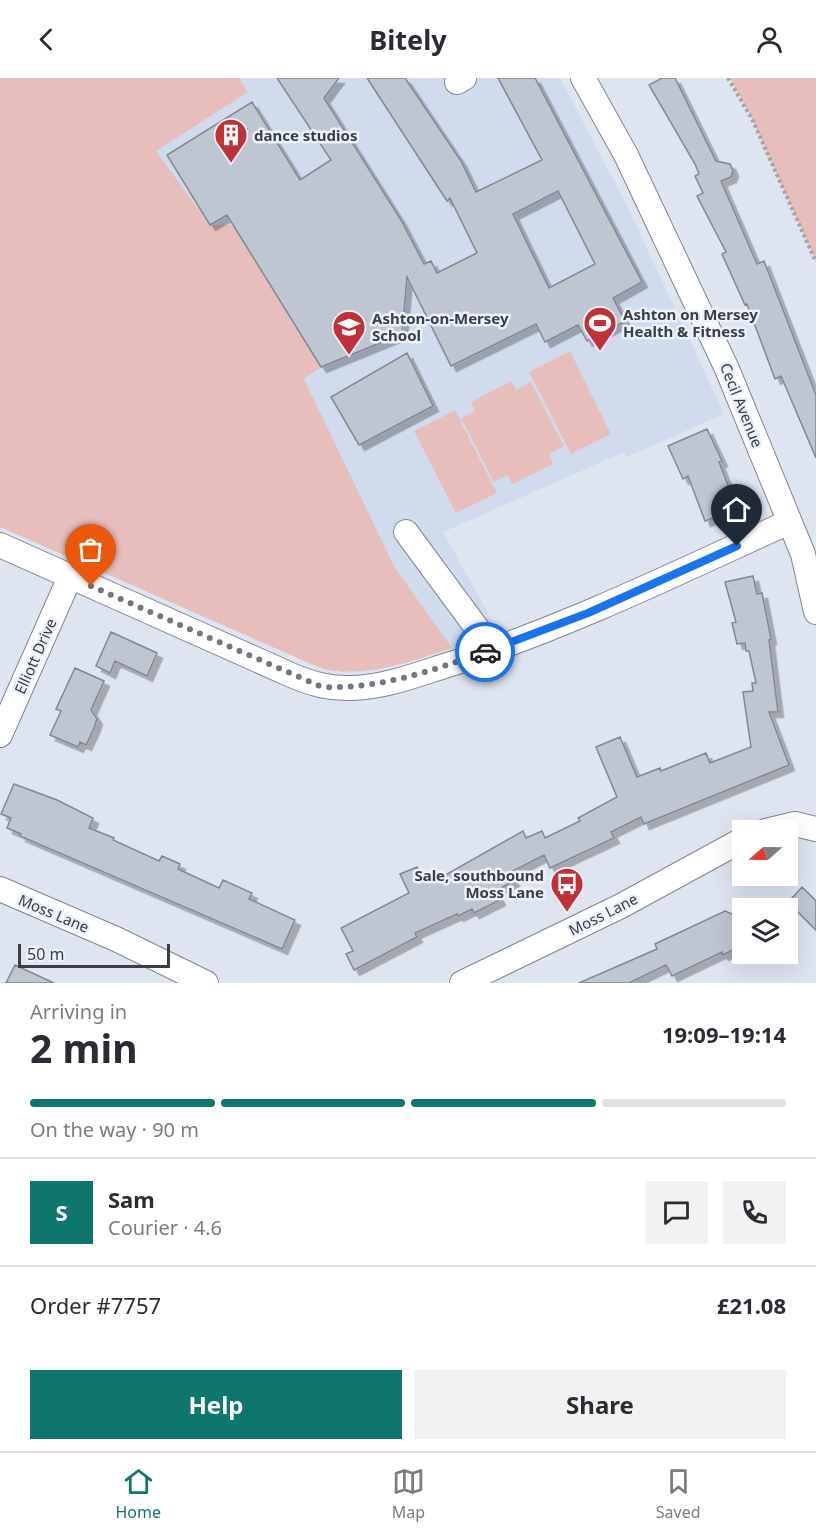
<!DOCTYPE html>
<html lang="en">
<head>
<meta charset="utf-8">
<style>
  body { margin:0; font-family:"Noto Sans",sans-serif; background:#f2f2f3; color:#2b2b33; height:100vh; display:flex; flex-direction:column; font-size:22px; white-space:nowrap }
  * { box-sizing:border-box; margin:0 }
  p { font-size:20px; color:#7c7c81 }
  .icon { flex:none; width:33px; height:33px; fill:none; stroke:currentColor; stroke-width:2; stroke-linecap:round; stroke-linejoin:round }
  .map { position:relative; height:905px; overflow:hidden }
  .sheet { display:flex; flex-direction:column; background:#fff; flex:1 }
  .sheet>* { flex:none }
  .needle { width:39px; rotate:250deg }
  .buttons { position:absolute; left:732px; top:742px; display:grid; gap:12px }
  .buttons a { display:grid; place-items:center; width:66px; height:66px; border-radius:0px; background:#fff; box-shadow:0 6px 24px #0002; font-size:30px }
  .scale { position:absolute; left:18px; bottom:15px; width:152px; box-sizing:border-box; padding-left:6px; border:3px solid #3a3d42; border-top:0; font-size:16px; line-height:21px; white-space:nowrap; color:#3a3d42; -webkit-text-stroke:4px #ebf2fe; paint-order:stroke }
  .pin { position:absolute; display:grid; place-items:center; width:51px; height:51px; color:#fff; margin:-62px -26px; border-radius:50% 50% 50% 0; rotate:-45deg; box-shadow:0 0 6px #0007 }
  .pin .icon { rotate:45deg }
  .courier { position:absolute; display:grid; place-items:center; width:60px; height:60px; margin:-30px; border:4px solid #1a73e8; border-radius:50%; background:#fff; color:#222; box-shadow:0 2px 8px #0007 }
  .overview em { font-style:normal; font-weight:700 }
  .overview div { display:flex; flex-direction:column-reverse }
  .overview { display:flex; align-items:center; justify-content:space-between; height:102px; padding:0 30px }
  h1 { font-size:39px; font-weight:700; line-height:45px }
  .bar { display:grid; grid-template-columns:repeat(4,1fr); gap:9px 6px; align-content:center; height:72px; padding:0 30px }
  .bar i { height:8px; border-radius:4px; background:#e1e1e2 }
  .bar .on { background:#0f766e }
  .bar p { grid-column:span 4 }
  .line { display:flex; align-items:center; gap:15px; padding:0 30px; border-top:2px solid #e1e1e2 }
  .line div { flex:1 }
  .round { display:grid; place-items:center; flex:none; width:63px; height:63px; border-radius:0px; background:#f2f2f3 }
  .button { display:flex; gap:12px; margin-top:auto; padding:12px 30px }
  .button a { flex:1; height:69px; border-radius:0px; background:#0f766e; color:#fff; font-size:24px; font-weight:700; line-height:69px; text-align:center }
  .button a+a { background:#f2f2f3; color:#2b2b33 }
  header { display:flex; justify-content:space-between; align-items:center; height:78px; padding:0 30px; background:#fff; font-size:27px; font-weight:700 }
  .tabs { display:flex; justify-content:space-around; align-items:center; height:84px; border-top:2px solid #e1e1e2; background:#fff; font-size:16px; color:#7c7c81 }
  .tabs a { display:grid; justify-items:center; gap:3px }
  .tabs .on { color:#0f766e }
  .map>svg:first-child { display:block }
  .built { fill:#d1dbee }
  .green { fill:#e7bebb }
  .building { fill:#bfc6d2; stroke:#828893; stroke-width:1.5; fill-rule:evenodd; filter:url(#shadow) }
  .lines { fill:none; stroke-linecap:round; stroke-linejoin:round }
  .minor-casing { stroke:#808691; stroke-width:26 }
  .path { stroke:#9fa5ae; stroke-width:4; stroke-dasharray:3 3; stroke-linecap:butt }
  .minor { stroke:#fff; stroke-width:24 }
  .done { stroke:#73787f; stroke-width:6; stroke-dasharray:0 10.8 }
  .route { stroke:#1a73e8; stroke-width:8 }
  .labels { text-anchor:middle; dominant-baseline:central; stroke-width:5; stroke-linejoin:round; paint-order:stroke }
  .poi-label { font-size:15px; font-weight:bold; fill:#3a3d42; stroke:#ebf2fe; text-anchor:start }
  .street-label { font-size:15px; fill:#3a3d42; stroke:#ebf2fe }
</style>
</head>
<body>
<header><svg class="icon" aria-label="back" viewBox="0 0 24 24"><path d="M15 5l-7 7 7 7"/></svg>Bitely<svg class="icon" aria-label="person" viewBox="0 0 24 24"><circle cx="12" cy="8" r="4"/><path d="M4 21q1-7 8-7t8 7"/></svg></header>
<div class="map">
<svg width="816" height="905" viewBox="0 0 816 905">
  <defs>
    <filter id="shadow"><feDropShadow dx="5.5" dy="5.5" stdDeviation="0" flood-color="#0004"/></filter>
  </defs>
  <rect width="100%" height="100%" fill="#dee5f1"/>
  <!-- built -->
  <path class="built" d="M0 0H560L628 130 724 336 627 379 624 374 443 454 499 555 378 592 347 595 312 587 0 449Z"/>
  <!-- green -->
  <path class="green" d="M0 0H239L248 14 156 73 210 147H233L321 289 304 301 395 490 452 570C409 584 368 600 323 591L0 449Z
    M730 0H816V184L752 41Z
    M570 273 611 356 571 376 529 294Z
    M511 303 516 312 531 304 564 368 549 376 553 386 512 406 508 397 494 404 461 340 475 333 471 324Z
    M455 332 497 415 456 435 414 353Z"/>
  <!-- building -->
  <path class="building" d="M277 0H339L324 20 401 142 424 186 431 183 437 195 477 175 450 120 447 123 367 0H405L461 83 476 114 542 82 498 0H535L642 204 613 220 625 243 587 263 578 247 545 264 536 246 451 288 407 199 402 256 321 289 227 137 210 147 167 77 252 24 300 102 331 82ZM558 113 595 186 549 210 513 136Z
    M662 0H675L716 83 730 86 733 93 731 99 721 103 757 186 764 183 816 317V380L781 298 775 301 747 226 745 227 722 176 726 174 697 118 703 115 695 98 699 96 695 86 649 7Z
    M407 275 433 328 359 367 331 319Z
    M707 351 722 383 719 384 736 428 727 431 728 434 705 443 688 398 683 401 668 368Z
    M753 498 757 516 762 515 771 561 769 562 778 634H769L789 687 644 746 641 739 611 754 614 760 550 790 544 777 509 795 514 803 495 813 500 822 474 835 472 831 458 838 457 836 415 855 417 859 354 892 346 876 353 873 341 850 409 815 400 796 417 789 422 800 431 795 435 803 523 753 526 760 542 753 545 760 580 743 578 740 617 719 596 669 620 659 637 699 660 690 661 693 706 675 710 685 751 669 743 614 753 613 752 605H756L749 573H746L745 565 737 566 732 545 736 544 725 504Z
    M111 554 157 575 147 598 115 583 110 595 96 588Z
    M75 590 104 603 91 632 97 641 94 650 86 667 80 664 78 669 50 657 61 633 56 631Z
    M14 706 57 722 93 740 89 750 114 760 113 762 159 783 162 778 180 786 178 791 219 810 223 802 252 815 249 821 295 842 282 871 20 758 21 756 7 750 11 740 1 736Z
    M802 809 816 823V852L795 831 792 820Z
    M725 833 734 837 742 833V867L723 877 722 874 672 898 666 887 629 905H579L657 871 655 866Z
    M15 887 54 905H6Z"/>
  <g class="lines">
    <!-- minor casing -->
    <g class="minor-casing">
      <path id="minor" d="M583 0 626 77 727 291 803 476 816 534
        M457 4 464 0
        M406 454 493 572
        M0 467 291 597C312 606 330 611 353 610 387 609 421 595 454 585 569 548 679 494 789 444
        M0 657 70 499
        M766 753 795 746 816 751
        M0 811 116 861 206 905
        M462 905 621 828 742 762"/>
    </g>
    <!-- path -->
    <path class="path" d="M728 0 752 41 816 184"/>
    <!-- minor -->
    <use href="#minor" class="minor"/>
  </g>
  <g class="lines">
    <!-- done -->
    <path class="done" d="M91 508 322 609C380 611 431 593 485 574"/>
    <!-- route -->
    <path class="route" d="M485 574 588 535 737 468"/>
  </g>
  <!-- icons -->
  <defs>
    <g id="building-pin" transform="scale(1.725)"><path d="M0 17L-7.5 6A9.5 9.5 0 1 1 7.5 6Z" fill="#c13238" stroke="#ebf2fe"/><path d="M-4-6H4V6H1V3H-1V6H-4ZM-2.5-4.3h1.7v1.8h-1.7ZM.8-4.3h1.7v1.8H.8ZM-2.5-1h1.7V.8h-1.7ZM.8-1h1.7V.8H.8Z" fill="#fff"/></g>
    <g id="stadium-pin" transform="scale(1.725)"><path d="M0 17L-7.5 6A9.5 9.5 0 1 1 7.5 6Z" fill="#c13238" stroke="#ebf2fe"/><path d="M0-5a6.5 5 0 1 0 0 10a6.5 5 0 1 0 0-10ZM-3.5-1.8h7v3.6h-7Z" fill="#fff"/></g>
    <g id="school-pin" transform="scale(1.725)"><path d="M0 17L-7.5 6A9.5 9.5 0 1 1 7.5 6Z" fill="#c13238" stroke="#ebf2fe"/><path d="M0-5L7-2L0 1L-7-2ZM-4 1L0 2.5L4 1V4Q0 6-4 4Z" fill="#fff"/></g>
    <g id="bus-pin" transform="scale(1.725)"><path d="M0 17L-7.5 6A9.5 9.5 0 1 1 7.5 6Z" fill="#c13238" stroke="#ebf2fe"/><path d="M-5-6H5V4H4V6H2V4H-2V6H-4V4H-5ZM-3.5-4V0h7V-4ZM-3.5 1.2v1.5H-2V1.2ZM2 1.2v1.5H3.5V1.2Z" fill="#fff"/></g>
  </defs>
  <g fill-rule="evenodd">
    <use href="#building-pin" x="231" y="57"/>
    <use href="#stadium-pin" x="600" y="245"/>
    <use href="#school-pin" x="349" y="249"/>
    <use href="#bus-pin" x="567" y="806"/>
  </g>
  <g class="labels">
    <!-- poi labels -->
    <g class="poi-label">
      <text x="254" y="57">dance studios</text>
      <text x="623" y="236">Ashton on Mersey<tspan x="623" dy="17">Health &amp; Fitness</tspan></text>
      <text x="372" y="240">Ashton-on-Mersey<tspan x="372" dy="17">School</tspan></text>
      <text x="544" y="797" text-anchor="end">Sale, southbound<tspan x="544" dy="17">Moss Lane</tspan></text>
    </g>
    <!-- street labels -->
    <g class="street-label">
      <text transform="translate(742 327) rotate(68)">Cecil Avenue</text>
      <text transform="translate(35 578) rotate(-66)">Elliott Drive</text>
      <text transform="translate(54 835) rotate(23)">Moss Lane</text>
      <text transform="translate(603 836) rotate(-27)">Moss Lane</text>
    </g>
  </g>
</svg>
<div class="buttons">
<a><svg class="needle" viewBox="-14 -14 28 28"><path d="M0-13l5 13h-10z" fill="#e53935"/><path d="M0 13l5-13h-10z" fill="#7c7c81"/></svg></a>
<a><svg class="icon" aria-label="layers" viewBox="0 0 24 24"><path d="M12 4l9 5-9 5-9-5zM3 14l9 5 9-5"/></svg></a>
</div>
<div class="scale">50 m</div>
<div class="pin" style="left:91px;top:508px;background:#ea580c"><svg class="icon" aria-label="bag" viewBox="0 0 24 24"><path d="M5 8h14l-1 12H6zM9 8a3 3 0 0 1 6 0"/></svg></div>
<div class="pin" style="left:737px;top:468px;background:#1f2937"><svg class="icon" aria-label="home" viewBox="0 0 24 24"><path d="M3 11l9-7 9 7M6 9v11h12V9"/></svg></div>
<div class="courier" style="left:485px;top:574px"><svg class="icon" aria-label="car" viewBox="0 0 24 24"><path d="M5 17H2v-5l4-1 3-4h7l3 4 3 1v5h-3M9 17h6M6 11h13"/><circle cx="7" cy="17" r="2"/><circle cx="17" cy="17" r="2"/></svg></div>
</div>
<section class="sheet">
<div class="overview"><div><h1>2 min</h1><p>Arriving in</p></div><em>19:09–19:14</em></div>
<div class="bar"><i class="on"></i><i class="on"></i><i class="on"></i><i></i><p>On the way · 90 m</p></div>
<div class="line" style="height:108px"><b class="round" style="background:#0f766e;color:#fff">S</b><div><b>Sam</b><p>Courier · 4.6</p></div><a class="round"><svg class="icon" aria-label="chat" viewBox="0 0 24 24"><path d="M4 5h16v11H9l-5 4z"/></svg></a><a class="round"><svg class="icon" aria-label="phone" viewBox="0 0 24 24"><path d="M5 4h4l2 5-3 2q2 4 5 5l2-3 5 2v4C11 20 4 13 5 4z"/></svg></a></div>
<div class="line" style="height:78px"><div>Order #7757</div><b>£21.08</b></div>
<div class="button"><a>Help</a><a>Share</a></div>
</section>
<nav class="tabs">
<a class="on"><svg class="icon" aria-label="home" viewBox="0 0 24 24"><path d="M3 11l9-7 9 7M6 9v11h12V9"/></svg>Home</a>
<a><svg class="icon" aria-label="map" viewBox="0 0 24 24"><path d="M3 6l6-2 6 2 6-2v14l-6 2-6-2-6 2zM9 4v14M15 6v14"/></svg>Map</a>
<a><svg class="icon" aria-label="saved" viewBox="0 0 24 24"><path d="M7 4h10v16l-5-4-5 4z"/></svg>Saved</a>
</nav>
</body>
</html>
